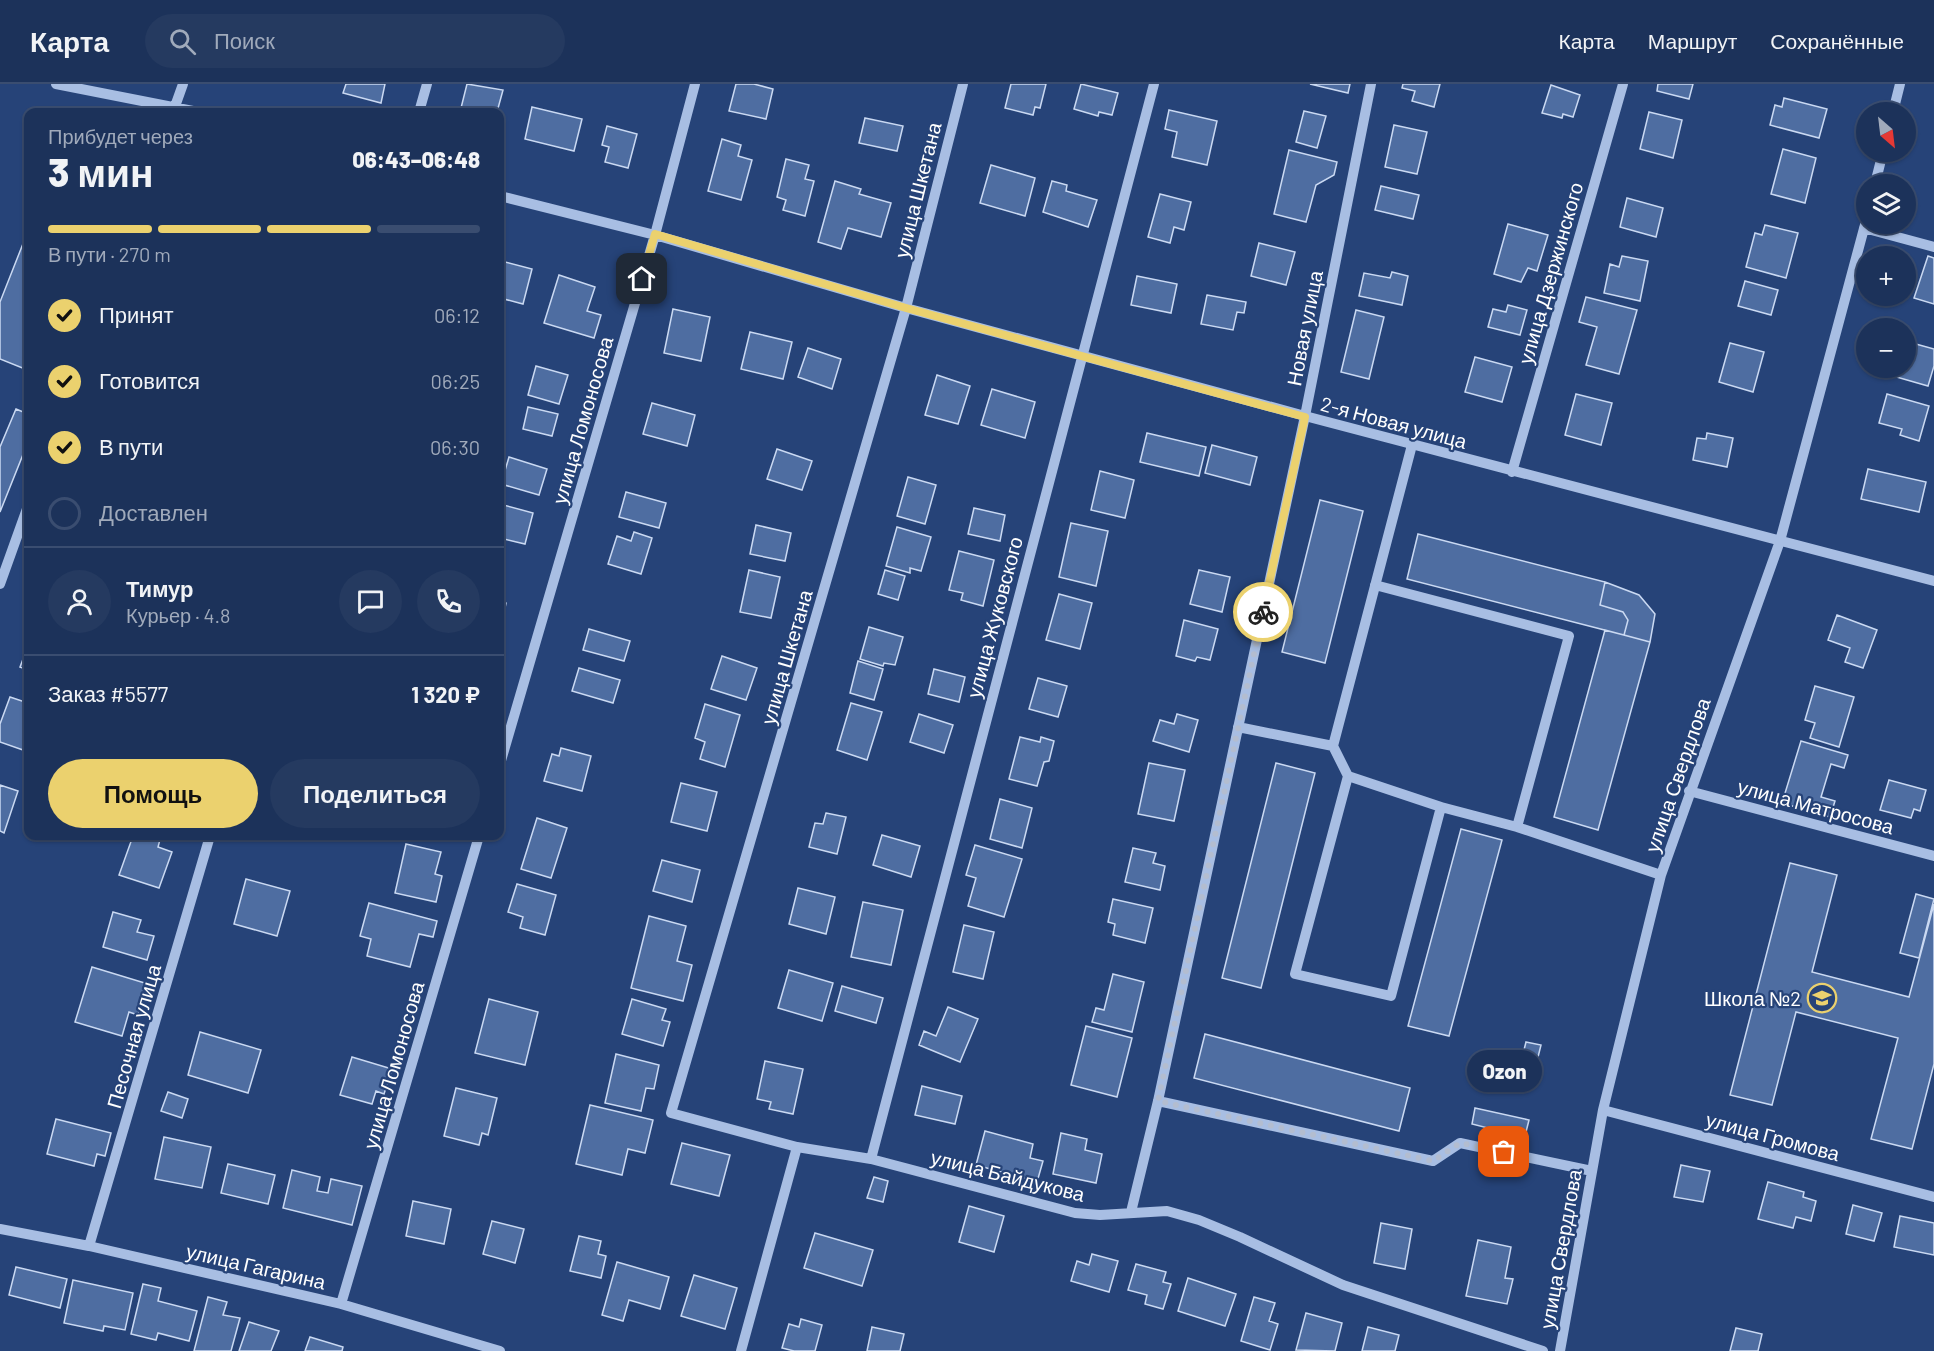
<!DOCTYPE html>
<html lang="ru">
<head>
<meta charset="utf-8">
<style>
  body { margin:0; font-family:Barlow,sans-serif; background:#253a60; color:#f1f3f6; height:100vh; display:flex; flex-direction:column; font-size:22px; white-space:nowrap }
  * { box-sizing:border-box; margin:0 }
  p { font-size:20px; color:#a0aabb }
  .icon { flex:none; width:33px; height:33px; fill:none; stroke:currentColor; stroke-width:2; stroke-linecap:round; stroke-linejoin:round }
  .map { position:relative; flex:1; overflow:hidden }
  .drawer { position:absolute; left:24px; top:24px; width:480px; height:732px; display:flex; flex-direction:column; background:#1c325a; border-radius:12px; box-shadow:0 2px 4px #0004,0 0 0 2px #3a4d70 }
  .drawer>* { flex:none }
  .needle { width:39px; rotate:152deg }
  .buttons { position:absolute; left:1856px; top:18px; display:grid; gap:12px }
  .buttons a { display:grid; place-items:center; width:60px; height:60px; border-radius:50%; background:#1c325a; box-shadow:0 2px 4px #0004,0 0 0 2px #3a4d70; font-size:30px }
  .pin { position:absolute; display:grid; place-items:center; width:51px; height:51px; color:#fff; margin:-26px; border-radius:12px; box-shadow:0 3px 9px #0006 }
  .courier { position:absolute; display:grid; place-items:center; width:60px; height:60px; margin:-30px; border:4px solid #ebd16e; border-radius:50%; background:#fff; color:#222; box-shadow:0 2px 8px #0007 }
  .bubble { position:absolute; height:42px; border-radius:21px; background:#1c325a; box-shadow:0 2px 4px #0004,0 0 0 2px #3a4d70; font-size:20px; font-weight:800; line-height:42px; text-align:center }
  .summary em { font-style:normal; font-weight:800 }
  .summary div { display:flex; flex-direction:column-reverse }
  .summary { display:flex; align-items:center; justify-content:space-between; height:102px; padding:0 24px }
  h1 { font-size:39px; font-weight:800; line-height:45px }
  .bar { display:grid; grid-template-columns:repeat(4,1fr); gap:9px 6px; align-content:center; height:72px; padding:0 24px }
  .bar i { height:8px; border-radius:4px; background:#3a4d70 }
  .bar .active { background:#ebd16e }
  .bar p { grid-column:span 4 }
  .line { display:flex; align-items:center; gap:15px; padding:0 24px; border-top:2px solid #3a4d70 }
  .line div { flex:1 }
  .round { display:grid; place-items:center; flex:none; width:63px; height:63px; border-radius:32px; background:#253a60 }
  ol { padding:0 24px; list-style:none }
  li { display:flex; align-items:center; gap:18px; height:66px }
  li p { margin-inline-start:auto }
  li .icon { padding:6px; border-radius:50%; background:#ebd16e; color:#111; stroke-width:4 }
  li:last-child { color:#a0aabb }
  li i { width:33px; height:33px; border:3px solid #3a4d70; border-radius:50% }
  .cta { display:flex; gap:12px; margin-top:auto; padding:12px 24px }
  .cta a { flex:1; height:69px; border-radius:36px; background:#ebd16e; color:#111; font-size:24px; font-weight:800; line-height:69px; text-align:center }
  .cta a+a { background:#253a60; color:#f1f3f6 }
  header { display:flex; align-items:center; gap:36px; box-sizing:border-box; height:84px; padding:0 30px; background:#1c325a; border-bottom:2px solid #3a4d70 }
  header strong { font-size:28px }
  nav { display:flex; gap:33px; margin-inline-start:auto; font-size:21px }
  .search { width:420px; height:54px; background:#253a60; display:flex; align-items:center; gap:15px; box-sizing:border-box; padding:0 21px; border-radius:33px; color:#a0aabb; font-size:22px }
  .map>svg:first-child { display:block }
  .building { fill:#4e6da1; stroke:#cad9f2; stroke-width:1.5 }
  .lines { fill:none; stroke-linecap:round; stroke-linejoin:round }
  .minor { stroke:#a8bee3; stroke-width:10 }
  .done { stroke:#b3bdd0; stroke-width:6; stroke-dasharray:0 10.8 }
  .route { stroke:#ebd16e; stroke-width:8 }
  .labels { text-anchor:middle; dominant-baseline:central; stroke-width:4.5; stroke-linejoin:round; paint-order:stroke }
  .street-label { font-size:20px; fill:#fff; stroke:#264378 }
  .poi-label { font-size:20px; fill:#fff; stroke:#264378; text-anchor:end }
</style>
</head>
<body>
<header>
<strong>Карта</strong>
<div class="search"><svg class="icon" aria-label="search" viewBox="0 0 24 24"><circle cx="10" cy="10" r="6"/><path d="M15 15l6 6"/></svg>Поиск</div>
<nav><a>Карта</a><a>Маршрут</a><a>Сохранённые</a></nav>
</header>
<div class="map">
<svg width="1934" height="1267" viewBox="0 0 1934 1267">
  <rect width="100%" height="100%" fill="#264378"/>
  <!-- building -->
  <path class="building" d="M346 0H385L381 19 343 9Z
    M467 0 503 6 497 28H460Z
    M736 0H754L773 5 766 35 729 27Z
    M1011 0H1046L1040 24 1035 23 1033 31 1005 24Z
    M1081 0 1118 9 1112 31 1099 28 1098 32 1074 25Z
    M1310 0H1350L1348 9Z
    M1403 0H1440L1434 23 1412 17 1415 7 1402 4Z
    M1658 0H1693L1689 15 1657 7Z
    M1551 1 1580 11 1573 33 1563 30 1562 34 1542 29Z
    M1784 14 1827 25 1819 54 1770 41 1775 21 1782 23Z
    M532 23 582 35 574 67 525 55Z
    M1169 26 1217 37 1207 81 1172 73 1177 48 1165 45Z
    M1304 27 1326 32 1317 64 1296 58Z
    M1649 28 1682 36 1673 74 1640 65Z
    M865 34 903 42 897 67 859 59Z
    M1394 41 1427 48 1417 90 1385 83Z
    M607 42 637 50 628 84 605 78 609 63 602 61Z
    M722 55 741 61 738 72 752 76 741 116 708 107Z
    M1783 65 1816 74 1805 119 1771 110Z
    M1289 66 1337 78 1334 91 1316 101 1306 138 1274 130Z
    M786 75 809 81 805 95 814 97 805 132 783 126 786 116 777 113Z
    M991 81 1035 94 1025 132 980 119Z
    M835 97 861 105 859 110 891 119 881 153 848 144 841 165 818 158Z
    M1052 97 1067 101 1066 107 1097 116 1088 143 1043 128Z
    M1381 102 1419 111 1413 135 1375 126Z
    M1160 110 1191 118 1184 146 1174 143 1170 159 1148 153Z
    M1627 114 1663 124 1656 153 1620 143Z
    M1508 140 1548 151 1537 187 1528 184 1521 198 1494 190Z
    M1765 141 1798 149 1786 194 1746 183 1755 149 1762 151Z
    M28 147V277L25 285 0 275V218Z
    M1259 159 1295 168 1286 201 1251 192Z
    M1622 172 1648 177 1640 217 1604 209 1610 180 1619 183Z
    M1928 172 1934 174V220L1914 214Z
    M501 177 532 185 523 220 500 214Z
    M1392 188 1408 192 1402 221 1359 212 1364 189 1390 194Z
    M559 191 595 203 587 227 601 231 594 254 544 239Z
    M1137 192 1177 200 1171 229 1131 221Z
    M1745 197 1778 206 1771 231 1738 222Z
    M1207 211 1246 218 1244 229 1237 228 1233 246 1201 240Z
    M1586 213 1637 226 1619 290 1586 281 1597 243 1579 238Z
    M1508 221 1527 226 1520 251 1488 243 1493 225 1506 228Z
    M673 225 710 233 701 277 664 269Z
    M1356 226 1384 233 1369 295 1341 288Z
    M750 248 792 258 783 295 741 285Z
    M1905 257 1934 265V282L1928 302 1893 292 1895 284H1905Z
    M1730 259 1764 268 1753 308 1719 298Z
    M808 264 841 275 832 305 798 293Z
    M1475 273 1512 283 1502 318 1465 308Z
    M536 282 568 291 559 320 528 311Z
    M937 291 970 302 958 340 925 331Z
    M992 305 1035 318 1025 354 981 341Z
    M1576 310 1612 319 1601 361 1565 351Z
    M1887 310 1929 322 1919 357 1900 351 1902 345 1879 339Z
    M652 319 695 331 687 362 643 350Z
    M528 323 558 330 552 352 523 345Z
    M16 325 28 330V358L0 428V363Z
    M1147 349 1206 363 1199 392 1140 378Z
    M1707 349 1733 354 1727 383 1693 376 1697 354 1706 355Z
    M1212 361 1257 373 1250 401 1205 389Z
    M777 365 812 377 802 406 767 395Z
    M509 373 547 385 539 411 501 400Z
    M1868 385 1926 398 1919 428 1861 415Z
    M1100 387 1134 396 1125 434 1091 426Z
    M908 393 936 401 925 440 897 432Z
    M626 408 666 419 659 444 619 433Z
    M1320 416 1363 427 1325 579 1282 568Z
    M500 420 533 429 525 460 500 454Z
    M974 424 1005 431 1000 457 968 450Z
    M1071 439 1108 447 1096 502 1059 493Z
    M756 441 791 449 785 477 750 470Z
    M897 443 931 453 921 487 910 484V489L886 482Z
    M634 448 652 454 641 490 608 480 617 452 631 457Z
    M1418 450 1605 498 1600 521 1623 528 1628 536 1624 551 1407 495Z
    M959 467 994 476 983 522 961 516 963 509 949 506Z
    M749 486 780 493 771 534 740 528Z
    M885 486 905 492 898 516 878 510Z
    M1199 486 1230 493 1222 528 1190 520Z
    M1605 498 1639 511 1655 530 1650 558 1624 551 1628 536 1623 528 1600 521Z
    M1059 510 1092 519 1080 565 1046 556Z
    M500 518 506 519 501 543 500 542Z
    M1837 531 1877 546 1863 584 1845 578 1850 564 1828 556Z
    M1184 536 1218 545 1210 576 1197 573 1195 577 1176 572Z
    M869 543 903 553 895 581 884 579 883 582 860 575Z
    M589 545 630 557 624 577 583 566Z
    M1605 546 1650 558 1598 746 1554 733Z
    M28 562V586L20 583Z
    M722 572 757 584 746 616 711 605Z
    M858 577 883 585 874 616 850 609Z
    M579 584 620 596 613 619 572 607Z
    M934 585 965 593 959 618 928 610Z
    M1038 594 1067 602 1058 633 1029 625Z
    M1815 602 1854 613 1839 663 1810 654 1815 639 1805 636Z
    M10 613 28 619V651L23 666 0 658V640Z
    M851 619 882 628 867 676 837 666Z
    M705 620 740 631 725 683 700 675 705 658 695 654Z
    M919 630 953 641 944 669 910 658Z
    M1177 630 1198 636 1189 668 1153 657 1160 636 1174 640Z
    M1020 653 1040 658 1041 653 1054 657 1049 677 1044 678 1037 702 1009 695Z
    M1801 657 1848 671 1844 684 1831 680 1821 713 1835 717 1830 733 1782 719Z
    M561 664 591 672 582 707 544 697 552 670 559 672Z
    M1149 679 1185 686 1174 737 1138 730Z
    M1276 679 1315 689 1261 904 1222 894Z
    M1889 696 1926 706 1920 727 1914 725 1911 734 1880 726Z
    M681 699 717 708 707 747 671 738Z
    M0 701 18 707 4 749 0 747Z
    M1000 715 1032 724 1022 764 990 755Z
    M826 729 846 733 837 770 809 763 815 739 823 740Z
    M537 734 567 744 551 794 521 785Z
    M1461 745 1502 756 1449 952 1408 942Z
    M882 751 920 762 911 793 873 781Z
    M133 752H161L158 763 172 768 159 804 119 791Z
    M406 760 441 768 435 790 442 792 436 818 395 809Z
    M975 761 1022 775 1004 833 968 822 976 794 966 791Z
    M1133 764 1156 769 1153 779 1165 782 1160 806 1125 798Z
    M662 776 700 786 692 818 653 807Z
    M1790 779 1837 791 1812 888 1909 913 1934 820V980L1912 1065 1871 1055 1898 954 1796 928 1772 1021 1730 1011Z
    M246 795 290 807 277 852 234 840Z
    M517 800 556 811 545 851 520 844 523 833 508 828Z
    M798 804 835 813 826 850 789 840Z
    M1916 810 1934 815 1919 874 1900 869Z
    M1113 815 1153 824 1145 859 1113 851 1115 840 1108 838Z
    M863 818 903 826 891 881 851 873Z
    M369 819 437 837 433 853 419 850 410 883 367 872 371 855 360 852Z
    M113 828 141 836 137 848 154 852 147 876 103 863Z
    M649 832 686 842 677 877 692 881 683 917 631 904Z
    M964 841 994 848 983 895 953 888Z
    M92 883 148 900 138 931 129 928 122 952 75 938Z
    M789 886 833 899 822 937 778 924Z
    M1113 890 1144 898 1132 948 1092 938 1096 924 1104 926Z
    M842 902 883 914 876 939 835 927Z
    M489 915 538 928 525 981 475 969Z
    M632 915 666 925 662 936 670 938 663 962 622 950Z
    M948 923 978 935 960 978 919 961 924 947 936 952Z
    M1086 942 1132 954 1117 1013 1071 1001Z
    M200 948 261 966 248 1009 188 991Z
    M1205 950 1410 1004 1399 1047 1194 994Z
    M1526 958 1541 961 1537 977 1522 974Z
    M616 970 659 981 654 1005 646 1004 641 1027 605 1019Z
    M352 973 392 985 384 1010 376 1007 372 1020 340 1011Z
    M765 977 803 985 793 1030 769 1025 771 1018 757 1015Z
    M922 1002 962 1012 955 1040 915 1031Z
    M456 1004 497 1014 488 1051 482 1049 479 1061 444 1052Z
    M168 1008 188 1015 182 1034 161 1027Z
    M590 1021 653 1036 645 1069 628 1065 622 1091 576 1080Z
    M1475 1024 1529 1036 1525 1052 1516 1060 1490 1054 1492 1045 1472 1040Z
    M56 1035 111 1049 105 1072 97 1070 94 1082 47 1070Z
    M985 1047 1033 1060 1030 1074 1043 1077 1037 1098 976 1081Z
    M1061 1049 1087 1055 1085 1066 1102 1070 1096 1099 1053 1090Z
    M164 1053 211 1063 202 1104 155 1095Z
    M682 1059 730 1071 719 1112 671 1100Z
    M228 1080 275 1091 268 1120 221 1109Z
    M1681 1081 1710 1087 1703 1118 1674 1113Z
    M292 1086 320 1093 317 1107 328 1109 331 1095 362 1102 352 1141 283 1124Z
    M874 1093 888 1097 883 1118 867 1114Z
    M1768 1098 1804 1108 1803 1113 1816 1117 1811 1137 1796 1133 1793 1144 1758 1135Z
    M413 1117 451 1125 444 1160 406 1152Z
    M1853 1121 1882 1129 1874 1157 1846 1150Z
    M969 1122 1004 1132 994 1168 959 1158Z
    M1900 1132 1934 1139V1171L1894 1163Z
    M492 1137 524 1145 515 1179 483 1170Z
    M1381 1139 1412 1145 1405 1185 1374 1179Z
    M815 1149 873 1166 862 1202 804 1184Z
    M579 1152 601 1157 598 1170 606 1172 601 1194 570 1187Z
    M1478 1156 1511 1163 1505 1194 1513 1195 1507 1220 1466 1212Z
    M1092 1170 1118 1177 1109 1208 1071 1197 1077 1177 1089 1181Z
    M617 1178 669 1193 660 1225 629 1216 623 1237 602 1231Z
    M1136 1180 1166 1188 1163 1198 1171 1200 1163 1225 1145 1220 1147 1211 1128 1206Z
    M16 1183 67 1195 60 1224 9 1211Z
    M694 1191 737 1204 725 1245 681 1232Z
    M1188 1194 1236 1210 1225 1242 1178 1227Z
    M73 1196 133 1209 125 1246 104 1242 103 1247 64 1239Z
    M143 1200 161 1204 158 1217 197 1227 189 1257 158 1249 156 1256 131 1250Z
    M208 1213 227 1218 223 1231 240 1234 231 1267H194Z
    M1254 1213 1275 1219 1269 1237 1278 1240 1270 1266 1241 1257Z
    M1306 1229 1342 1239 1335 1267 1296 1266Z
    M801 1235 822 1241 815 1267H794L782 1264 789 1240 799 1243Z
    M249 1238 279 1247 271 1267H239Z
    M872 1243 904 1250 900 1267H867Z
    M1368 1243 1399 1251 1395 1267H1362Z
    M1736 1244 1762 1250 1758 1267H1730Z
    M310 1253 343 1263 342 1267H305Z"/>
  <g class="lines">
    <!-- minor -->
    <path class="minor" d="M56 0 198 28
      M173 28 183 0
      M419 28 427 0
      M1893 28 1900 0
      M1875 100 1883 68
      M500 112 655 151 906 224 1305 332 1934 497
      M1864 144 1934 163
      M1512 388 1623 0
      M0 500 28 422
      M1375 501 1569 552 1517 743 1661 791
      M1238 643 1333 662 1412 361
      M1333 662 1348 692 1295 890 1391 912 1441 723 1517 743
      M500 680 655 151 695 0
      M1348 692 1441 723
      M1689 707 1934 772
      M1158 1017 1433 1077 1460 1059 1592 1087
      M1603 1026 1934 1113
      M797 1063 671 1029 906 224 963 0
      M871 1075 1154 0
      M1131 1128 1158 1017 1305 332 1371 0
      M0 1145 89 1162 341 1220 500 1267
      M89 1162 210 752
      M341 1220 479 752
      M741 1267 797 1063 871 1075 1075 1129 1100 1131 1167 1127 1199 1136 1240 1153 1343 1201 1543 1267
      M1560 1267 1603 1026 1661 791 1780 457 1866 137"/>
  </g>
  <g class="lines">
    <!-- done -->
    <path class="done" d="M1263 528 1158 1017 1433 1077 1460 1059 1504 1068"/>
    <!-- route -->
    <path class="route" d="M642 195 655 150 906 224 1305 333 1263 528"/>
  </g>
  <!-- icons -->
  <defs>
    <g id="school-ring" transform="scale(1.5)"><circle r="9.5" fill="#264378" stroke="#ebd16e" stroke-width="1.5"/><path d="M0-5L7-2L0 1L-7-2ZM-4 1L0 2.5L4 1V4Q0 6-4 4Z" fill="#ebd16e"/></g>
  </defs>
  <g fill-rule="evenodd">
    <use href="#school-ring" x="1822" y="914"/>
  </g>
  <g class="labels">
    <!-- street labels -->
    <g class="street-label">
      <text transform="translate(917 106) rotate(-76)">улица Шкетана</text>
      <text transform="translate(1550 189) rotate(-74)">улица Дзержинского</text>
      <text transform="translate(1304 244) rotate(-79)">Новая улица</text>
      <text transform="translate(582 336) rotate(-74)">улица Ломоносова</text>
      <text transform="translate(1394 338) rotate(15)">2-я Новая улица</text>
      <text transform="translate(994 533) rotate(-75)">улица Жуковского</text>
      <text transform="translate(786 573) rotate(-74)">улица Шкетана</text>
      <text transform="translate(1677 691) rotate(-71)">улица Свердлова</text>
      <text transform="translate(1816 722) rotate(15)">улица Матросова</text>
      <text transform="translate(133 952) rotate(-74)">Песочная улица</text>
      <text transform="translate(393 981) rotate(-74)">улица Ломоносова</text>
      <text transform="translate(1773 1052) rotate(15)">улица Громова</text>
      <text transform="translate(1008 1091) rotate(14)">улица Байдукова</text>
      <text transform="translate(1560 1165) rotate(-80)">улица Свердлова</text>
      <text transform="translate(256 1182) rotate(13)">улица Гагарина</text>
    </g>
    <!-- poi labels -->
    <g class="poi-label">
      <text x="1801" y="914">Школа №2</text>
    </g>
  </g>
</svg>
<div class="buttons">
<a><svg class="needle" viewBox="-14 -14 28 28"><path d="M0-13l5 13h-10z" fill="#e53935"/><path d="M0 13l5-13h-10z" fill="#a0aabb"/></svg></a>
<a><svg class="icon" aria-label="layers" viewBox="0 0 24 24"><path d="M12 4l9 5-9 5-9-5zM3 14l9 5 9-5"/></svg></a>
<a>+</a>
<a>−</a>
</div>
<div class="pin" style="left:1504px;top:1068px;background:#ea580c"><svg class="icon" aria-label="bag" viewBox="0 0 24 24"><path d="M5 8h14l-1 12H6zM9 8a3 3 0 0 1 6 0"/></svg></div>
<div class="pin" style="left:642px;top:195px;background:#1f2937"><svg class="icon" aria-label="home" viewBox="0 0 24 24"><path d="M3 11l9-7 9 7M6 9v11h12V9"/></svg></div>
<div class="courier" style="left:1263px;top:528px"><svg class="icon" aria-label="bike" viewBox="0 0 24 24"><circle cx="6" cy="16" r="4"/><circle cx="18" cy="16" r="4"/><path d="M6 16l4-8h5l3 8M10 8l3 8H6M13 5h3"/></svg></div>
<div class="bubble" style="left:1467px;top:966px;width:75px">Ozon</div>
<section class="drawer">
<div class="summary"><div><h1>3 мин</h1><p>Прибудет через</p></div><em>06:43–06:48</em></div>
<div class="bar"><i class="active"></i><i class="active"></i><i class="active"></i><i></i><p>В пути · 270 m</p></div>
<ol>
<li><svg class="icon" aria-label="check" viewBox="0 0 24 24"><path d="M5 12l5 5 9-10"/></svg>Принят<p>06:12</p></li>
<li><svg class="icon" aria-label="check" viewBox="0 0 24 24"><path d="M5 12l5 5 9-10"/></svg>Готовится<p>06:25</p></li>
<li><svg class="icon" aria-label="check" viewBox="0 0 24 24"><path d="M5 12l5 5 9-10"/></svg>В пути<p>06:30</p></li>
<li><i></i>Доставлен</li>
</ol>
<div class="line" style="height:108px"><a class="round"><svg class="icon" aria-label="person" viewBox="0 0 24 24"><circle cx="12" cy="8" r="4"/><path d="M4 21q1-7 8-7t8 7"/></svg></a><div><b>Тимур</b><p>Курьер · 4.8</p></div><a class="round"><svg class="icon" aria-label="chat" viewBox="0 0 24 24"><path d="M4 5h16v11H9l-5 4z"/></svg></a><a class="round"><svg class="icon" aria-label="phone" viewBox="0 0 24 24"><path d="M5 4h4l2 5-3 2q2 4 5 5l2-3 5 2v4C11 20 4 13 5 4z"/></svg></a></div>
<div class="line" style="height:78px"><div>Заказ #5577</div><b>1 320 ₽</b></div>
<div class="cta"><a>Помощь</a><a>Поделиться</a></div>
</section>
</div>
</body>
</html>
